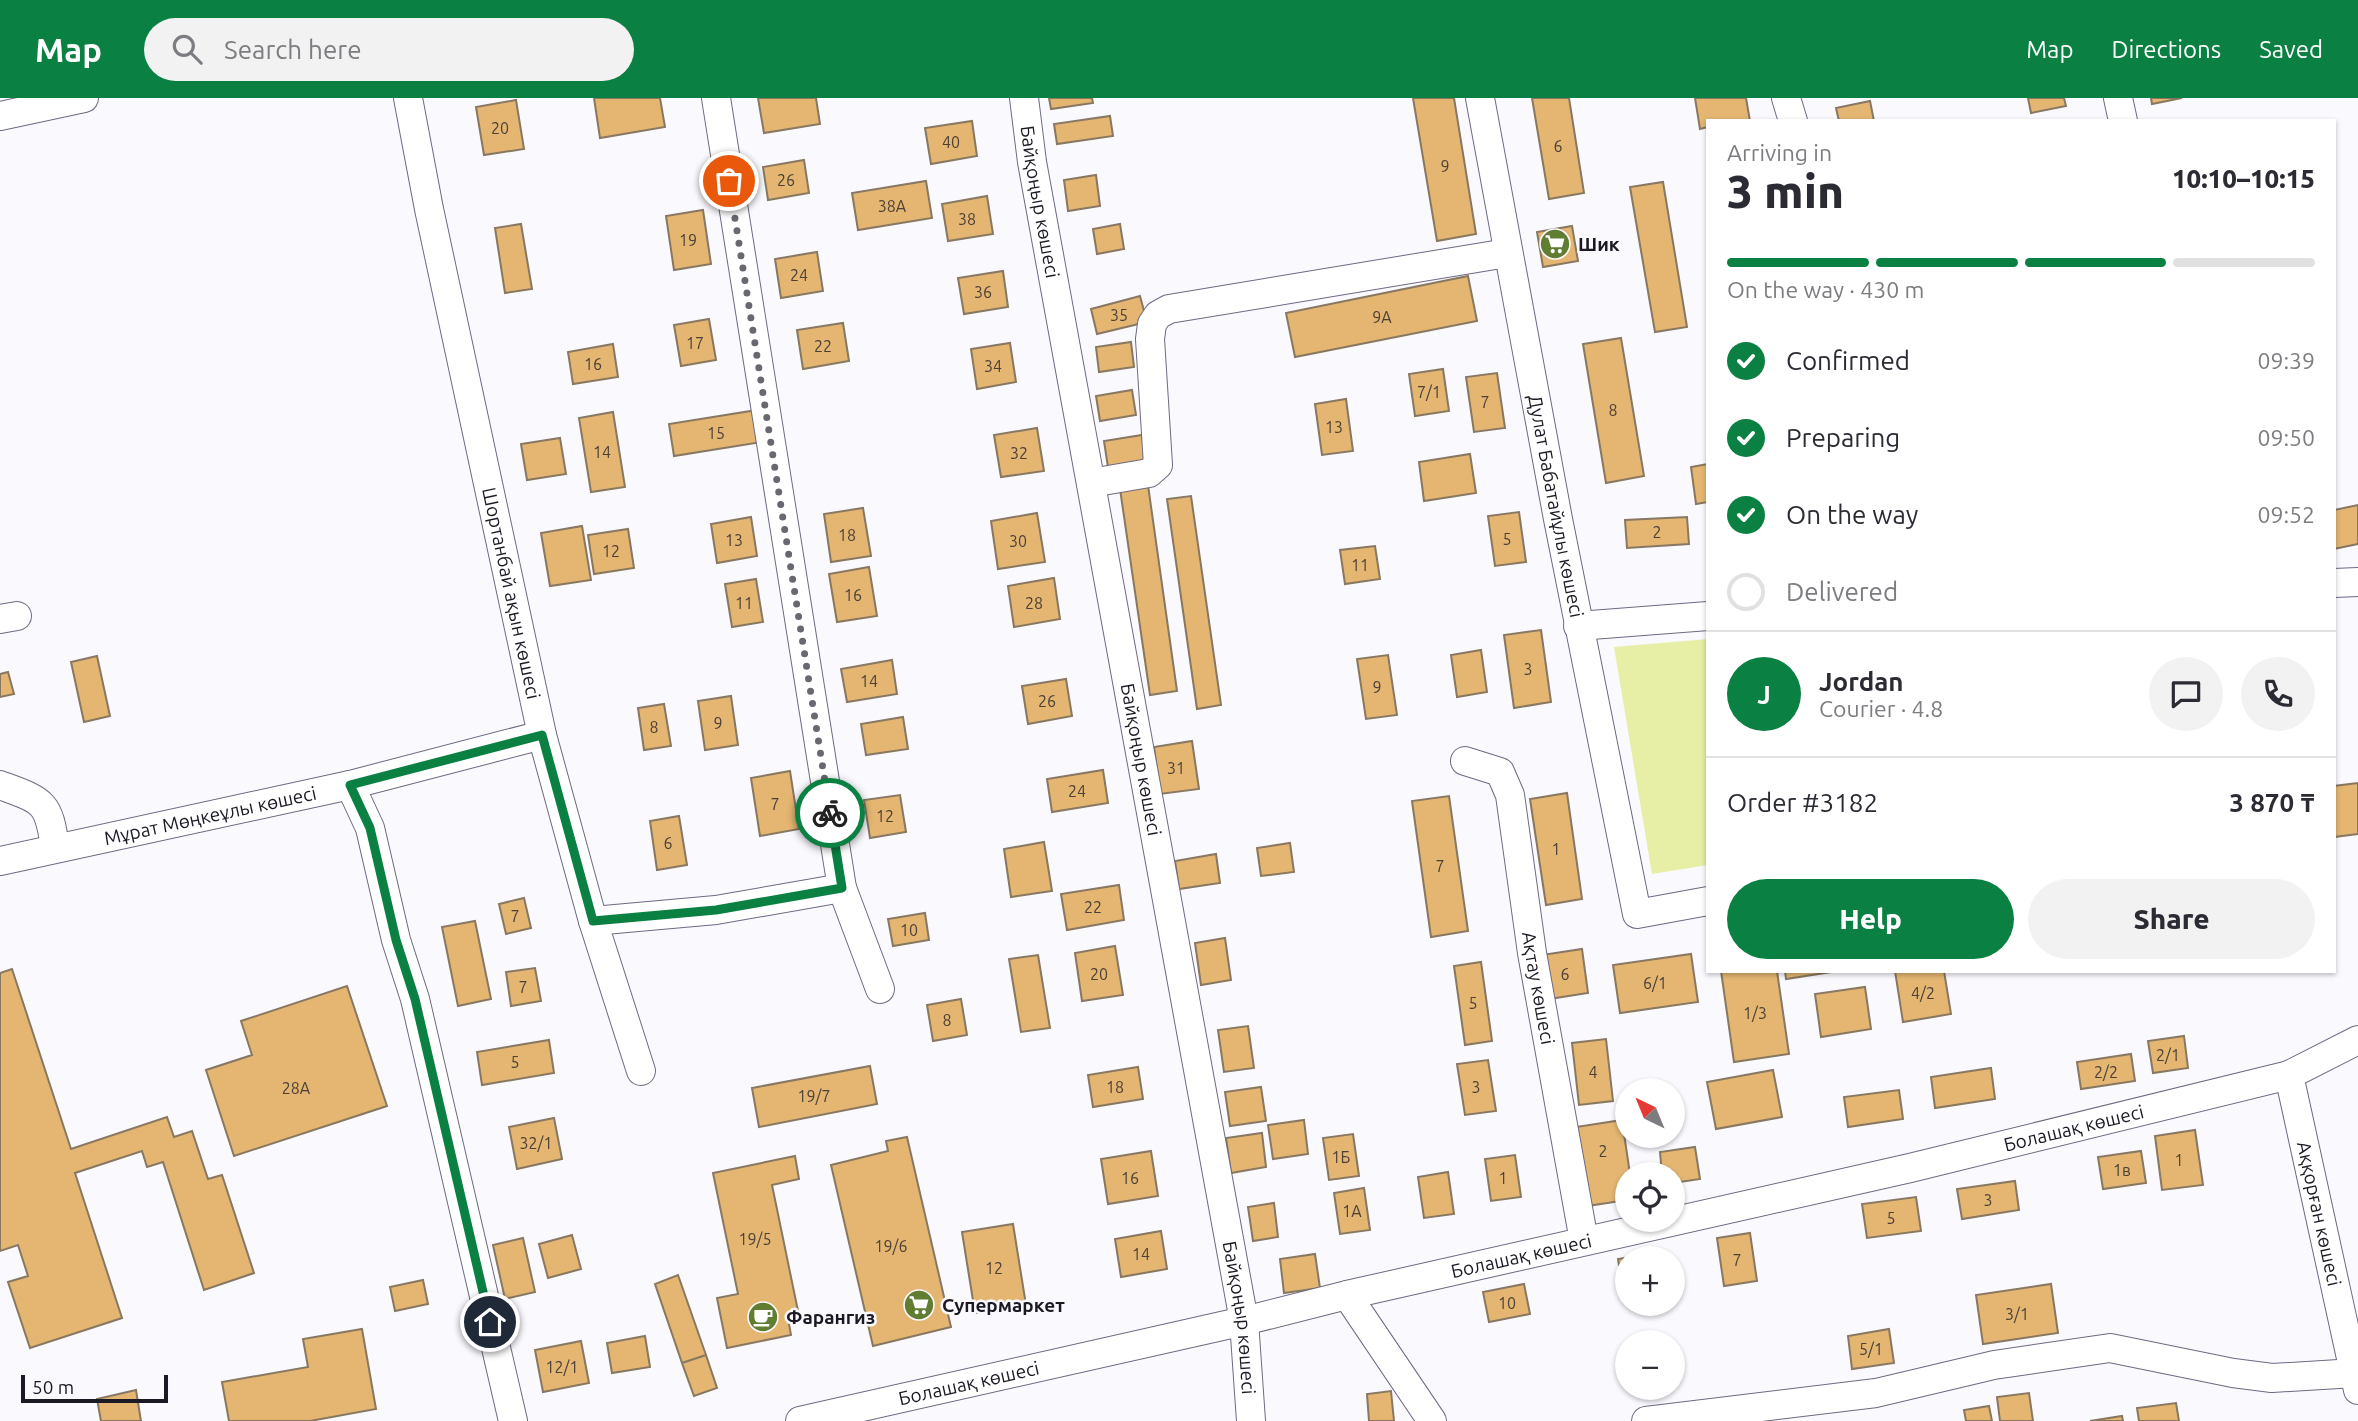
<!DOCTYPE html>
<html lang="en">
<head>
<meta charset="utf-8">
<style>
  body { margin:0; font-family:Ubuntu,sans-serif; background:#f2f2f3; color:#2b2b33; height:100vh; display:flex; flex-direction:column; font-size:26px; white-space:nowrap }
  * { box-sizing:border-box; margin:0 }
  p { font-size:23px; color:#7c7c81 }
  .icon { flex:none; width:38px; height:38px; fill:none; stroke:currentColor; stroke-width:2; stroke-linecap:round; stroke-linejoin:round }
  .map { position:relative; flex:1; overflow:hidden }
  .sheet { position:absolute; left:1706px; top:21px; width:630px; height:854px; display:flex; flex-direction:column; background:#fff; border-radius:0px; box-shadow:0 2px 5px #0004 }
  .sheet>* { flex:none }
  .needle { width:46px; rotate:317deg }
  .controls { position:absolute; left:1615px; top:980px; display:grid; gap:14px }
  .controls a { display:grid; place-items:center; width:70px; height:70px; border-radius:50%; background:#fff; box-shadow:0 2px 5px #0004; font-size:35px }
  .scale { position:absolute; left:21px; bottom:18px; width:147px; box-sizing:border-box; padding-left:7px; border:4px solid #1b1923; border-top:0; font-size:19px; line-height:24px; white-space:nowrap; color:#1b1923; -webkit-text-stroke:5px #faf9fe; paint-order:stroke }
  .pin { position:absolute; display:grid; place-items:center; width:60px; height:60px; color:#fff; margin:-30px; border:4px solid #fff; border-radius:50%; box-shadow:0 2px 7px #0007 }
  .courier { position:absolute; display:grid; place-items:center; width:70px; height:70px; margin:-35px; border:5px solid #0b8043; border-radius:50%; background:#fff; color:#222; box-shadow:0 2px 9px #0007 }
  .headline em { font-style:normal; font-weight:800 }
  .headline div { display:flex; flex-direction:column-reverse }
  .headline { display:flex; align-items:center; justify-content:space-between; height:119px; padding:0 21px }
  h1 { font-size:46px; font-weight:800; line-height:52px }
  .bar { display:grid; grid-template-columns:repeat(4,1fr); gap:10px 7px; align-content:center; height:84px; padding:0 21px }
  .bar i { height:9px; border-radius:5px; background:#e1e1e2 }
  .bar .current { background:#0b8043 }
  .bar p { grid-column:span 4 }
  .line { display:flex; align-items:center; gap:18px; padding:0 21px; border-top:2px solid #e1e1e2 }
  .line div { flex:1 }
  .round { display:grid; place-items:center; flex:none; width:74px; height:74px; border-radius:37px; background:#f2f2f3 }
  ol { padding:0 21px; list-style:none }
  li { display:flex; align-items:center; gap:21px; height:77px }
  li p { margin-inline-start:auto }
  li .icon { padding:7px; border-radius:50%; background:#0b8043; color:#fff; stroke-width:4 }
  li:last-child { color:#7c7c81 }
  li i { width:38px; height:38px; border:4px solid #e1e1e2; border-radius:50% }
  .button { display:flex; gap:14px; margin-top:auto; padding:14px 21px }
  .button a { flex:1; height:80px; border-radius:42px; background:#0b8043; color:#fff; font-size:28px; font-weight:800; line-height:80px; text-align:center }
  .button a+a { background:#f2f2f3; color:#2b2b33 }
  header { display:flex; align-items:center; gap:42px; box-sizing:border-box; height:98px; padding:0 35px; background:#0b8043; color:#fff }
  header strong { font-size:33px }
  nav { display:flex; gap:38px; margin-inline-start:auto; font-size:24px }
  .search { width:490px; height:63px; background:#f2f2f3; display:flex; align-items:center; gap:18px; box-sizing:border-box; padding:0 24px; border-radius:38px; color:#7c7c81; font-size:26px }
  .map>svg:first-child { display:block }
  .green { fill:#e7eea5 }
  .building { fill:#e4b672; stroke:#887862; stroke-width:2 }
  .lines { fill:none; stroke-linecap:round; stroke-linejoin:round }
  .minor-casing { stroke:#6e6982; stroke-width:30 }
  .minor { stroke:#fff; stroke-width:28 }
  .done { stroke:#696770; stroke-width:7; stroke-dasharray:0 12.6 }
  .route { stroke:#0b8043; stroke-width:9 }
  .labels { text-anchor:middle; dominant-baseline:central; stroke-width:5; stroke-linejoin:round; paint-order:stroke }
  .number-label { font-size:16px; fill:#4d4037 }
  .street-label { font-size:19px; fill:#1b1923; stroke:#faf9fe }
  .poi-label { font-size:19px; font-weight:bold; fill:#1b1923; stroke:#faf9fe; text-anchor:start }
</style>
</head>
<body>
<header>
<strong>Map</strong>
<div class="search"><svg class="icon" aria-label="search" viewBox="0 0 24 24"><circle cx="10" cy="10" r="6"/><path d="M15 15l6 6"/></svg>Search here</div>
<nav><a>Map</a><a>Directions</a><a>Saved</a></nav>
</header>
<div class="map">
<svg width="2358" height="1323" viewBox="0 0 2358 1323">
  <rect width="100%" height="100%" fill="#faf9fe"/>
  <!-- green -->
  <path class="green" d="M1708 541V767L1652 776 1614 549Z"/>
  <!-- building -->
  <path class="building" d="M594 0H660L665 29 600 40Z
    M758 0H816L820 26 764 35Z
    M1049 0H1092L1093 5 1051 11Z
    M1413 0H1454L1476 136 1437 143Z
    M1532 0H1569L1584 95 1549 101Z
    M1695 0H1746L1750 23H1708V29L1700 31Z
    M2028 0H2064L2066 8 2031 15Z
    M2151 0H2182L2152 6Z
    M516 2 524 51 484 57 476 9Z
    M1870 3 1874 23H1839L1836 10Z
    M1110 18 1113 38 1057 46 1054 26Z
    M972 23 977 58 931 66 925 30Z
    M804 62 809 95 768 102 763 69Z
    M1096 77 1100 108 1068 113 1064 82Z
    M926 83 932 120 858 132 852 95Z
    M1663 84 1687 229 1655 234 1630 89Z
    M987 98 993 136 948 143 942 106Z
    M703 112 711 166 674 172 666 118Z
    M521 126 532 191 505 195 495 130Z
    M1120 126 1124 151 1097 156 1093 131Z
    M1572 128 1578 163 1543 169 1537 134Z
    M817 154 823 193 781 200 775 161Z
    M1003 173 1008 209 964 216 958 180Z
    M1468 178 1477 223 1295 259 1286 215Z
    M1140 198 1147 224 1097 236 1091 211Z
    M709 221 716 262 681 268 674 227Z
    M843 225 849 263 803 271 797 232Z
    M1621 240 1644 378 1606 385 1583 246Z
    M1131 244 1134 269 1099 274 1096 249Z
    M1010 245 1016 284 977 291 971 251Z
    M613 246 618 279 573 286 568 254Z
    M1443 271 1449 313 1415 318 1409 276Z
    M1497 275 1505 330 1474 334 1466 279Z
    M1132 292 1136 317 1100 323 1096 298Z
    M1346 301 1353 353 1322 357 1315 306Z
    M757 312 762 344 674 358 669 326Z
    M613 314 625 389 591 394 579 320Z
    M1037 330 1044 373 1001 379 994 337Z
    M1142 337 1146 370 1109 376 1104 343Z
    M560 340 566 376 527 382 521 346Z
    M1470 356 1476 395 1424 403 1419 364Z
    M1708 366V404L1696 406 1691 369Z
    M1147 380 1177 593 1150 597 1119 384Z
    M1191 398 1221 607 1197 611 1167 401Z
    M2358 407V446L2334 451V412Z
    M863 410 871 458 831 464 824 416Z
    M1519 414 1526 464 1495 468 1488 418Z
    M1037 415 1045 464 998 471 991 423Z
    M751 419 757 458 717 465 711 426Z
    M1687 419 1689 446 1627 450 1625 422Z
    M582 428 591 482 550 488 541 435Z
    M628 431 634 470 594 476 588 437Z
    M1375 448 1380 481 1345 486 1340 452Z
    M869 469 877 518 837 524 829 476Z
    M1054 480 1060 521 1014 529 1008 488Z
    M756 481 763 524 732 529 725 486Z
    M1541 532 1551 604 1514 610 1504 537Z
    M1481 552 1487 594 1457 599 1451 557Z
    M1388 557 1397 617 1366 621 1357 561Z
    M97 558 110 618 84 624 71 564Z
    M892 562 897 596 847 604 841 571Z
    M8 574 14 596 0 599V576Z
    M1066 581 1072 618 1028 626 1022 588Z
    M731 598 738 647 705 652 698 603Z
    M664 606 671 648 644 652 638 610Z
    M903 619 908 651 866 657 861 626Z
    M1192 643 1199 691 1160 696 1154 649Z
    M1103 672 1108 705 1052 714 1047 681Z
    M790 673 799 731 760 738 751 680Z
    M2358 685V736L2334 739V688Z
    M1567 695 1582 801 1546 807 1530 701Z
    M900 697 906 734 870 740 864 702Z
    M1449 698 1468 833 1431 839 1412 703Z
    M679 718 687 767 657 772 650 723Z
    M1044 744 1052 793 1011 799 1004 751Z
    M1290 745 1294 774 1261 778 1257 750Z
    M1216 756 1220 785 1179 791 1175 763Z
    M1119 787 1124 822 1067 832 1061 796Z
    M524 800 531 830 506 836 499 806Z
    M925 815 929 842 893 848 888 821Z
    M475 823 491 901 458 908 442 829Z
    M1225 840 1231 882 1201 887 1195 845Z
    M1115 848 1123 897 1082 903 1075 855Z
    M1582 851 1588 895 1549 901 1542 857Z
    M1691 856 1698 904 1620 915 1613 867Z
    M1038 857 1050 930 1021 934 1009 861Z
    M1481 864 1492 943 1465 947 1454 868Z
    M535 870 541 903 511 908 506 874Z
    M12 871 71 1051 167 1019 174 1039 192 1033 208 1081 222 1077 254 1175 204 1192 163 1064 147 1069 142 1053 75 1075 122 1220 30 1250 8 1184 28 1178 18 1147 0 1153V875Z
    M1721 873H1777L1789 956 1734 964Z
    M1785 873H1838L1786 881Z
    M1895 873H1944L1951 916 1903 924Z
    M347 888 387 1008 234 1058 206 972 252 957 241 923Z
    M1865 889 1871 931 1821 939 1815 896Z
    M961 901 967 937 933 943 927 907Z
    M1248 928 1254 970 1224 974 1218 932Z
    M2184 938 2188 970 2153 975 2148 943Z
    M1606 941 1613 1003 1579 1007 1572 945Z
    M549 942 554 975 482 987 477 954Z
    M2131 956 2135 983 2081 991 2077 964Z
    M1488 962 1496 1013 1465 1017 1457 966Z
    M870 968 877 1006 759 1029 752 990Z
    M1138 969 1143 1001 1093 1009 1088 977Z
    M1991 970 1995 1001 1935 1010 1931 979Z
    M1773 972 1782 1019 1716 1031 1707 984Z
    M1261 989 1266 1023 1230 1028 1225 994Z
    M1899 992 1903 1021 1848 1029 1844 999Z
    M554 1020 562 1061 517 1071 509 1029Z
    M1304 1022 1308 1056 1273 1061 1268 1027Z
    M1622 1022 1630 1076H1628V1102L1587 1108 1576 1029Z
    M2195 1032 2203 1087 2162 1092 2155 1038Z
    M1262 1035 1266 1069 1231 1075 1226 1040Z
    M1353 1036 1359 1078 1329 1082 1323 1040Z
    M907 1039 951 1229 873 1248 831 1067 888 1053 886 1043Z
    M1695 1049 1700 1081 1673 1085V1076H1662L1660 1054Z
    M1151 1053 1158 1098 1108 1106 1101 1061Z
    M2141 1053 2146 1085 2103 1091 2098 1059Z
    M1515 1057 1521 1099 1491 1103 1485 1061Z
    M795 1058 799 1081 772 1087 798 1213 787 1215 791 1237 727 1250 717 1200 738 1196 713 1075Z
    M1448 1074 1454 1116 1424 1120 1418 1079Z
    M2015 1083 2019 1112 1962 1121 1957 1091Z
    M1364 1090 1370 1132 1340 1136 1334 1095Z
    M1916 1099 1921 1133 1867 1140 1862 1106Z
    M1274 1105 1278 1139 1253 1143 1248 1109Z
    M1013 1126 1026 1207 975 1215 962 1134Z
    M1161 1133 1167 1171 1121 1179 1115 1141Z
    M1750 1135 1757 1183 1724 1188 1717 1140Z
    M572 1137 581 1171 548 1180 539 1146Z
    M523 1140 535 1194 505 1201 493 1147Z
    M1654 1155 1655 1160H1628V1192L1623 1193 1618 1161Z
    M1315 1156 1320 1190 1284 1195 1280 1161Z
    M678 1177 706 1257 682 1265 655 1186Z
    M423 1182 428 1206 395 1213 390 1189Z
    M1524 1186 1530 1216 1489 1224 1483 1194Z
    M2051 1186 2058 1235 1983 1246 1976 1197Z
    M362 1231 376 1311 310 1323H229L222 1284 308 1269 303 1241Z
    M1889 1231 1894 1265 1852 1271 1848 1238Z
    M645 1238 650 1269 612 1275 607 1245Z
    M581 1243 589 1285 543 1294 535 1252Z
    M706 1257 717 1290 694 1298 682 1265Z
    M136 1292 141 1323H101L97 1301Z
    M1391 1293 1394 1323H1369L1367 1296Z
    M2029 1295 2033 1323H2000L1997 1299Z
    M2176 1305 2179 1323H2139L2137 1310Z
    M1989 1308 1992 1323H1966L1964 1312Z
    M2122 1318 2123 1323H2090Z"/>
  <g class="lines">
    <!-- minor casing -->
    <g class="minor-casing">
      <g id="minor">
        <path id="s1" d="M408 0 429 111 542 637 593 823 716 812 842 790"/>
        <path d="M716 0 842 790 880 891"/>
        <path id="s2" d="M1024 0 1032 64 1244 1223 1251 1323"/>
        <path id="s3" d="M1480 0 1558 421 1637 816 1708 803"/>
        <path d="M1786 0 1793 23"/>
        <path d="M2118 0 2123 23"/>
        <path d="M0 18 84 0"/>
        <path d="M1091 385 1149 375 1158 367 1150 241 1152 226 1158 217 1169 211 1507 155"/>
        <path d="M2334 485 2358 484"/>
        <path d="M0 521 17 518"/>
        <path d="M1578 528 1708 518"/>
        <path id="s4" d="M1465 663 1500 674 1510 697 1532 855 1584 1143"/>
        <path d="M0 687C43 703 49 703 55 750"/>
        <path d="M350 687 370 730 396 842 415 901 513 1323"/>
        <path id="s5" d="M0 763 350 687 542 637"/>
        <path d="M593 823 641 973"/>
        <path id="s6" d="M2289 977 2358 1292"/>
        <path d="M1347 1197 1432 1323"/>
        <path id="s7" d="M800 1323 1244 1223 1347 1197 1910 1070 2289 977 2358 942"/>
        <path d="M1646 1323 1876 1295 1994 1267 2110 1250 2233 1275 2272 1280 2355 1275"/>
      </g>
    </g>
    <!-- minor -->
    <use href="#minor" class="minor"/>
  </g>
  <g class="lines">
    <!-- done -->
    <path class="done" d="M729 83 830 715"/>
    <!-- route -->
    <path class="route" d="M490 1224 415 901 396 842 370 730 350 687 542 637 593 823 716 812 842 790 830 715"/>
  </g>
  <!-- icons -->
  <defs>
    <g id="supermarket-disc" transform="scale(1.575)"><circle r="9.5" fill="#607d31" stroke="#faf9fe"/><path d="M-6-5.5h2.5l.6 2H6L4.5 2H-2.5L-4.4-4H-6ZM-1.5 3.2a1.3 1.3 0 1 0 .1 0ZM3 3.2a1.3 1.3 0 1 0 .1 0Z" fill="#fff"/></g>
    <g id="cafe-disc" transform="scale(1.575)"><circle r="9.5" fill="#607d31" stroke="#faf9fe"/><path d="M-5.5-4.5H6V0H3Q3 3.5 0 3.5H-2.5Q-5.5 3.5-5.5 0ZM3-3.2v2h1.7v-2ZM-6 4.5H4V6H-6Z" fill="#fff"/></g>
  </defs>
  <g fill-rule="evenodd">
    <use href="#supermarket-disc" x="1555" y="146"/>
    <use href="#supermarket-disc" x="919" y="1207"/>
    <use href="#cafe-disc" x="763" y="1219"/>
  </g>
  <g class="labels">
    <!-- number labels -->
    <g class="number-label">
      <text x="500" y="30">20</text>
      <text x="951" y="44">40</text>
      <text x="1558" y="48">6</text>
      <text x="1445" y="68">9</text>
      <text x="786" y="82">26</text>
      <text x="892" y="108">38А</text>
      <text x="967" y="121">38</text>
      <text x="688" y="142">19</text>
      <text x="799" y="177">24</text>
      <text x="983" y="194">36</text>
      <text x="1119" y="217">35</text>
      <text x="1382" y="219">9А</text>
      <text x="695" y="245">17</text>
      <text x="823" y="248">22</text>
      <text x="593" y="266">16</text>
      <text x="993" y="268">34</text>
      <text x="1429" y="294">7/1</text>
      <text x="1485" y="304">7</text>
      <text x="1613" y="312">8</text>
      <text x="1334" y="329">13</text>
      <text x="716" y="335">15</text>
      <text x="602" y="354">14</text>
      <text x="1019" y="355">32</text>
      <text x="1657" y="434">2</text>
      <text x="847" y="437">18</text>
      <text x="1507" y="441">5</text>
      <text x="734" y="442">13</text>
      <text x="1018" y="443">30</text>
      <text x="611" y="453">12</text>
      <text x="1360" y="467">11</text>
      <text x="853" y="497">16</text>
      <text x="744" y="505">11</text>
      <text x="1034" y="505">28</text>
      <text x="1528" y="571">3</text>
      <text x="869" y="583">14</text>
      <text x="1377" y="589">9</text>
      <text x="1047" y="603">26</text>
      <text x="718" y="625">9</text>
      <text x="654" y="629">8</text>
      <text x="1176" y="670">31</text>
      <text x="1077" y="693">24</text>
      <text x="775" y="706">7</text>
      <text x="885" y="718">12</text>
      <text x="668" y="745">6</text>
      <text x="1556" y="751">1</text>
      <text x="1440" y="768">7</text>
      <text x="1093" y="809">22</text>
      <text x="515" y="818">7</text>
      <text x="909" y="832">10</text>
      <text x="1099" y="876">20</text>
      <text x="1565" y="876">6</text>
      <text x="1655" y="885">6/1</text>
      <text x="523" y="889">7</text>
      <text x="1923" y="895">4/2</text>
      <text x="1473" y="905">5</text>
      <text x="1755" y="915">1/3</text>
      <text x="947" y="922">8</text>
      <text x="2168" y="957">2/1</text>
      <text x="515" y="964">5</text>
      <text x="1593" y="974">4</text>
      <text x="2106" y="974">2/2</text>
      <text x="1115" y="989">18</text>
      <text x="1476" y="989">3</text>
      <text x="296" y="990">28А</text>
      <text x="814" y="998">19/7</text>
      <text x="536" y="1045">32/1</text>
      <text x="1603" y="1053">2</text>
      <text x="1341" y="1059">1Б</text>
      <text x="2179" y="1062">1</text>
      <text x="2122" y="1072">1в</text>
      <text x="1130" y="1080">16</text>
      <text x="1503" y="1080">1</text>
      <text x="1988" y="1102">3</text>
      <text x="1352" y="1113">1А</text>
      <text x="1891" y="1120">5</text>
      <text x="755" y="1141">19/5</text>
      <text x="891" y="1148">19/6</text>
      <text x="1141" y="1156">14</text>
      <text x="1737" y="1162">7</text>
      <text x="994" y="1170">12</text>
      <text x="1507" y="1205">10</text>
      <text x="2017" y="1216">3/1</text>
      <text x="1871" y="1251">5/1</text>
      <text x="562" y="1269">12/1</text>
    </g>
    <!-- street labels -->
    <g class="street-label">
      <text stroke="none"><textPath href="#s2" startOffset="105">Байқоңыр көшесі</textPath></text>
      <text stroke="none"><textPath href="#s3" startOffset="415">Дулат Бабатайұлы көшесі</textPath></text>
      <text stroke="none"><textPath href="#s1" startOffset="506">Шортанбай ақын көшесі</textPath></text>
      <text stroke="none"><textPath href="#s2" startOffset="672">Байқоңыр көшесі</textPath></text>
      <text stroke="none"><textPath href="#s5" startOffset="215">Мұрат Мөңкеұлы көшесі</textPath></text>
      <text stroke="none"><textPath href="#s4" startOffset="257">Ақтау көшесі</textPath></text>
      <text stroke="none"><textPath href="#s7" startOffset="1307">Болашақ көшесі</textPath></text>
      <text stroke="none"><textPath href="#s6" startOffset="142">Аққорған көшесі</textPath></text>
      <text stroke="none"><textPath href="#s7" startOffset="740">Болашақ көшесі</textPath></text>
      <text stroke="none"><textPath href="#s2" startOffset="1239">Байқоңыр көшесі</textPath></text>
      <text stroke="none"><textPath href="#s7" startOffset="173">Болашақ көшесі</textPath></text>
    </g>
    <!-- poi labels -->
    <g class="poi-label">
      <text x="1578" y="146">Шик</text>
      <text x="942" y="1207">Супермаркет</text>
      <text x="786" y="1219">Фарангиз</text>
    </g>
  </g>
</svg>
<div class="controls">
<a><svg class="needle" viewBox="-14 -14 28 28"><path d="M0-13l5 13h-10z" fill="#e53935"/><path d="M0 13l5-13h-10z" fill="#7c7c81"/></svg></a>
<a><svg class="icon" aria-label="locate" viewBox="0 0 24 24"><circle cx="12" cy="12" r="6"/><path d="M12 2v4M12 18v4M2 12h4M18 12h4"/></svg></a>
<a>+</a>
<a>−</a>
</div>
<div class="scale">50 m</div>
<div class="pin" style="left:729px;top:83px;background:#ea580c"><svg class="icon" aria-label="bag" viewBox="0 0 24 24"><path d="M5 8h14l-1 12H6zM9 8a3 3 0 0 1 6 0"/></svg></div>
<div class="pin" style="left:490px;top:1224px;background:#1f2937"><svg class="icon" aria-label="home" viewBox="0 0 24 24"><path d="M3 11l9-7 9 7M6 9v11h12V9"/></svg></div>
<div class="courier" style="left:830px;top:715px"><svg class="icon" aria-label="bike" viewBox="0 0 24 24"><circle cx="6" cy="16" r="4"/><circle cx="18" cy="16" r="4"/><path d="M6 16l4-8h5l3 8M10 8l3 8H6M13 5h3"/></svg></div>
<section class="sheet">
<div class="headline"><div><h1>3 min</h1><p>Arriving in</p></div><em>10:10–10:15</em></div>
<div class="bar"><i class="current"></i><i class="current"></i><i class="current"></i><i></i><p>On the way · 430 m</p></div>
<ol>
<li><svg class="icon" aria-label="check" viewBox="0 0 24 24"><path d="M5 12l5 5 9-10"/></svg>Confirmed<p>09:39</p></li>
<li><svg class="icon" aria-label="check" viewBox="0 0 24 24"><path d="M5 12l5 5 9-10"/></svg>Preparing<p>09:50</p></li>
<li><svg class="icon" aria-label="check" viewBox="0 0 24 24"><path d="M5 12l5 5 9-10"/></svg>On the way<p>09:52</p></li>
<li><i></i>Delivered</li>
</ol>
<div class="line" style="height:126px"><b class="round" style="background:#0b8043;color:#fff">J</b><div><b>Jordan</b><p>Courier · 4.8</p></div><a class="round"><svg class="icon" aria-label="chat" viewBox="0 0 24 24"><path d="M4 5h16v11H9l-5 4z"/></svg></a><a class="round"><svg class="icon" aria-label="phone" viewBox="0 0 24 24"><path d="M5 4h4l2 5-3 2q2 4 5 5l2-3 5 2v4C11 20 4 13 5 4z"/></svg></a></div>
<div class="line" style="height:91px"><div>Order #3182</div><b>3 870 ₸</b></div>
<div class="button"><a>Help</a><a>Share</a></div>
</section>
</div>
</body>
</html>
